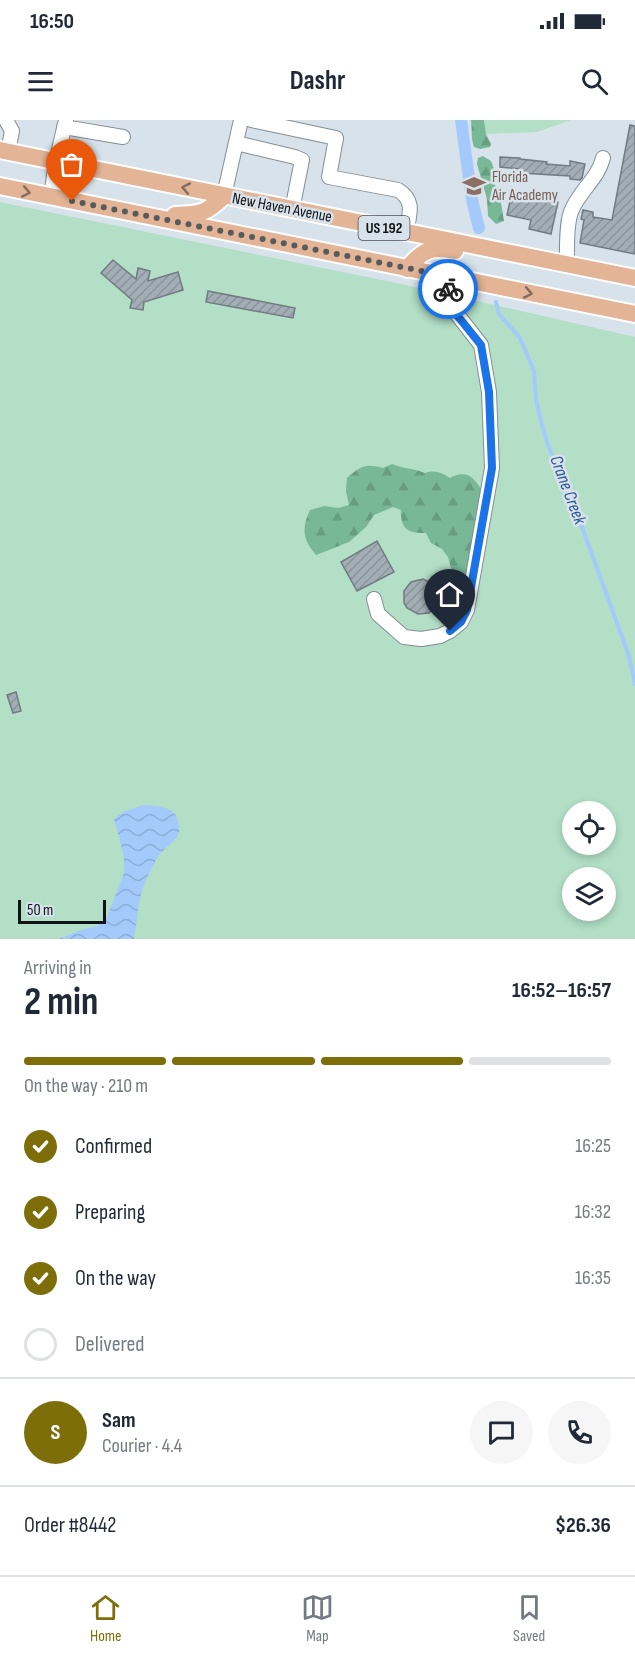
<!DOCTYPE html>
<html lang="en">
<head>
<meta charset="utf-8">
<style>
  body { margin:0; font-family:"Sofia Sans Condensed",sans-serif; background:#f6f6f7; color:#1f2937; height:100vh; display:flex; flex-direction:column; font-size:22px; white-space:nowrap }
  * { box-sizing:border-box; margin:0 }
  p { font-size:20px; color:#747a83 }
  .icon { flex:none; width:33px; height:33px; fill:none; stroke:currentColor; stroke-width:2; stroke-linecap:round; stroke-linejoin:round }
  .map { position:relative; height:819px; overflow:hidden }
  .drawer { display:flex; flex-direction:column; background:#fff; flex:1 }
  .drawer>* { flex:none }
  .buttons { position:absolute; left:562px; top:681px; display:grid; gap:12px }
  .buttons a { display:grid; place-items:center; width:54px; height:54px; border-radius:50%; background:#fff; box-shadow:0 3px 9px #0003; font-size:30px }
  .scale { position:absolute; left:18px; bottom:15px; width:88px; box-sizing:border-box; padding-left:6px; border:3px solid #101316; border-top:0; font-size:16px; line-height:21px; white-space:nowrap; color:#101316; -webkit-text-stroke:4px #d7e2ea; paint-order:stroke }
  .pin { position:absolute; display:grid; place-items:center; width:51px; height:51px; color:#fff; margin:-62px -26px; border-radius:50% 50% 50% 0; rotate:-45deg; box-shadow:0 0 6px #0007 }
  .pin .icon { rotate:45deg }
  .courier { position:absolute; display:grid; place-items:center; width:60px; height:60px; margin:-30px; border:4px solid #1a73e8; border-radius:50%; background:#fff; color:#222; box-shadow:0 2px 8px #0007 }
  .overview em { font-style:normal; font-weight:700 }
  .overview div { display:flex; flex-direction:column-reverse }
  .overview { display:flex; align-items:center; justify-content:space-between; height:102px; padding:0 24px }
  h1 { font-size:39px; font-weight:700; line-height:45px }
  .bar { display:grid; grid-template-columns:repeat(4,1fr); gap:9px 6px; align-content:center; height:72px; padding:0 24px }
  .bar i { height:8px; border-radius:4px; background:#e0e1e3 }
  .bar .active { background:#7e6e0a }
  .bar p { grid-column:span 4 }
  .line { display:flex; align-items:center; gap:15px; padding:0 24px; border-top:2px solid #e0e1e3 }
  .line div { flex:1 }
  .round { display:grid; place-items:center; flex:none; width:63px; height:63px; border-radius:32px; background:#f6f6f7 }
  ol { padding:0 24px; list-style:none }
  li { display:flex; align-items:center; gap:18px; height:66px }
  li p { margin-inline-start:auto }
  li .icon { padding:6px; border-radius:50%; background:#7e6e0a; color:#fff; stroke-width:4 }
  li:last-child { color:#747a83 }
  li i { width:33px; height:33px; border:3px solid #e0e1e3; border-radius:50% }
  .status { display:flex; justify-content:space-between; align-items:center; height:42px; padding:0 30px; background:#fff; direction:ltr }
  .status svg { height:16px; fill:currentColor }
  header { display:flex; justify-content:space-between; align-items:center; height:78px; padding:0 24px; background:#fff; font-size:27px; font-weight:700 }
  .tabs { display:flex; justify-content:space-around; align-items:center; height:84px; border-top:2px solid #e0e1e3; background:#fff; font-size:16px; color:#747a83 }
  .tabs a { display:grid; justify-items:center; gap:3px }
  .tabs .active { color:#7e6e0a }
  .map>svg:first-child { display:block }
  .grass { fill:#b2dfc6; fill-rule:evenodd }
  .forest { fill:url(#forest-firs) }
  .water { fill:url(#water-waves) }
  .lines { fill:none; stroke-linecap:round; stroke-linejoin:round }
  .stream { stroke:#a4cafc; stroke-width:4 }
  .canal { stroke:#a4cafc; stroke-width:12 }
  .building { fill:url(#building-hatch); stroke:#717b82; stroke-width:1.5 }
  .minor-casing { stroke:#848e95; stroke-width:16 }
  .major-casing { stroke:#fff; stroke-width:20 }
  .minor { stroke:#fff; stroke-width:14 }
  .major { stroke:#e3b495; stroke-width:16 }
  .oneway { stroke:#846c5c }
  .done { stroke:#565b60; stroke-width:6; stroke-dasharray:0 10.8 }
  .route { stroke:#1a73e8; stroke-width:8 }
  .labels { text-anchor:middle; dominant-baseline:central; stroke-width:5; stroke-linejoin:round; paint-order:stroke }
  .shield { fill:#d7e2ea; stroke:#4c5156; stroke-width:1.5 }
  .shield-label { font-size:15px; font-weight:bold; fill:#101316 }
  .education-label { font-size:16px; fill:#785e54; stroke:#d7e2ea; text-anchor:start }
  .street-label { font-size:16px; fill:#101316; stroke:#d7e2ea }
  .water-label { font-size:18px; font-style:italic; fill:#275894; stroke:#d7e2ea }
</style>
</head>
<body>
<div class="status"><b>16:50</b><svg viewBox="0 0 49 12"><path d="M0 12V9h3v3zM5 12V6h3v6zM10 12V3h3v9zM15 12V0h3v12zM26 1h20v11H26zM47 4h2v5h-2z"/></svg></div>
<header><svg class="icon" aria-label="menu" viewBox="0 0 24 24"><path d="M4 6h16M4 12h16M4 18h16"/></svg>Dashr<svg class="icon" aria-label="search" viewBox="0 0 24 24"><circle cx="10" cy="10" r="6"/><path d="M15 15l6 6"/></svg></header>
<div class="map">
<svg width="635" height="819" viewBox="0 0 635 819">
  <defs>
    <pattern id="forest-firs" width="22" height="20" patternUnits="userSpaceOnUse" patternTransform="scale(1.5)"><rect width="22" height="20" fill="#78b897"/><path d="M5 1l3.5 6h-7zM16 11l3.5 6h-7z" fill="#679d81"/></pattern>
    <pattern id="water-waves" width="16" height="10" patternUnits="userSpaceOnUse" patternTransform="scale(1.5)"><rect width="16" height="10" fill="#a4cafc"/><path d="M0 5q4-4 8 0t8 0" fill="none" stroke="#8cadd7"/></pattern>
    <pattern id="building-hatch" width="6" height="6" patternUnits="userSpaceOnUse" patternTransform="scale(1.5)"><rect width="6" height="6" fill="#a3adb5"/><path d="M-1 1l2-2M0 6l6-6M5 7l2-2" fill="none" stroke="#8b949b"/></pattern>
  </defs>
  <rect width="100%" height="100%" fill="#d7e2ea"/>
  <!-- grass -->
  <path class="grass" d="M484 0H571L537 12 486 14Z
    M0 82 411 166 635 217V819H0ZM573 692H606V724H573ZM573 758H606V790H573Z"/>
  <!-- forest -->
  <path class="forest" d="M471 0H484L486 14 491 24 490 27 480 29 474 27C471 18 472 10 471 0Z
    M483 36 491 41 494 49V63L500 77 504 101 496 104 488 96 487 79 477 44 478 38Z
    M392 344C403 349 414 348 425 353 435 350 441 352 450 358 470 347 476 362 486 376L467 462 459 463 454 459 448 437 442 429 431 423 426 413C409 414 400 409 401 390L393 387 374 395 366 407 349 422 316 435C303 420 301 409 310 390L324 386 338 388 349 385 346 371 347 358C360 346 366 343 383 348Z"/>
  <!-- water -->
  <path class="water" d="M143 685C155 686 175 685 178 701 179 705 180 710 178 715 176 720 164 729 159 735 154 742 150 752 146 760 137 780 138 798 134 819H58L81 810 97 806 107 797 124 753C126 735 118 716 114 699L123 692Z"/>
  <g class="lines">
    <!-- stream -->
    <path class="stream" d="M496 182 499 194 520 218 534 251 536 280 541 301 548 325 579 399 629 536 635 564"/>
    <!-- canal -->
    <path class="canal" d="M461 0 472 80 479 108"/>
  </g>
  <!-- building -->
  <path class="building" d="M630 5 635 6V134L580 123 584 100 581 99 583 90 593 92V97L612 100Z
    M500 37 520 38V39L547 42 546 44 570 46V41L585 44 582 58 580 60 570 59V56L520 53V49L500 47Z
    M512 72 558 82 551 114 529 109 531 100 507 95Z
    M113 140 136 159 138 148 150 151 148 161 178 152 183 170 144 182 143 190 130 188 132 180 101 153Z
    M208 171 295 188 293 198 206 182Z
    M377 421 394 452 357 471 341 442Z
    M423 459 433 464 437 468 441 480 429 493 418 494 407 488 404 483V471L411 462Z
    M16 572 21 591 13 593 7 575Z"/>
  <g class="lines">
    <!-- minor casing -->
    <g class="minor-casing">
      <path id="minor" d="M6 0 12 11 8 32
        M251 0 336 18 329 57 398 70C416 81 409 95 406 113
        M64 7 123 17
        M236 23 295 37 302 40 292 90
        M224 76 241 0
        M51 77 56 42 66 0
        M567 145C567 130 566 105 571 92 578 72 598 59 603 38
        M374 479 378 494 404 517 421 519 440 516 450 511 461 502 467 490 492 348 489 272 481 225 449 184 447 156"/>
    </g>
    <!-- major casing -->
    <g class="major-casing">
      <path id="major" d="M0 30 635 158
        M0 66 635 194
        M175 95C200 94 206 94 224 76
        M407 149C422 130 431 126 455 131"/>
    </g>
    <!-- minor -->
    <use href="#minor" class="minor"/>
    <!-- major -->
    <use href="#major" class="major"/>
  </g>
  <!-- one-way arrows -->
  <defs><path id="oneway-chevron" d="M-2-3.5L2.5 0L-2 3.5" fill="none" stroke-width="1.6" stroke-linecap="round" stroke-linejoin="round" transform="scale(1.5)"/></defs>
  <g class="oneway">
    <use href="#oneway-chevron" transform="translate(186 68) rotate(-169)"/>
    <use href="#oneway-chevron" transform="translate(26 72) rotate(11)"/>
    <use href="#oneway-chevron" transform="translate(528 173) rotate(11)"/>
  </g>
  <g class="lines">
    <!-- done -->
    <path class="done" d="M72 81 447 156 448 169"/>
    <!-- route -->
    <path class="route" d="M448 169V184L481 225 489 272 492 348 467 490 461 502 450 511"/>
  </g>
  <!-- icons -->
  <defs>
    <g id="school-bare" transform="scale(1.8)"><path d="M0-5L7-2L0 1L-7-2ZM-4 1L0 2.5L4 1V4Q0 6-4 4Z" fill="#8d6e63" stroke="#d7e2ea" stroke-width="2.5" paint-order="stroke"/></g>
  </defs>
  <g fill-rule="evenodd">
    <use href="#school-bare" x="474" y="66"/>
  </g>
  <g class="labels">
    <!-- shield labels -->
    <rect class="shield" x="358.5" y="96" width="51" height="24" rx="4.5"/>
    <g class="shield-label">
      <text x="384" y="108">US 192</text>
    </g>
    <!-- education labels -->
    <g class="education-label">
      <text x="492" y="57">Florida<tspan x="492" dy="18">Air Academy</tspan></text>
    </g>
    <!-- street labels -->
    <g class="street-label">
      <text transform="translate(282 88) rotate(11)">New Haven Avenue</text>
    </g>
    <!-- water labels -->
    <g class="water-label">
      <text transform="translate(568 370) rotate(69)">Crane Creek</text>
    </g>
  </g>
</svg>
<div class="buttons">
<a><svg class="icon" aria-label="locate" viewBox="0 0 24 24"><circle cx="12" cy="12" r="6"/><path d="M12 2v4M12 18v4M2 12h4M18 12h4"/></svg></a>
<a><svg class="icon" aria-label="layers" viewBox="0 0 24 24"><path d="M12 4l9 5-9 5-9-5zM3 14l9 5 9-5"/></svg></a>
</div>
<div class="scale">50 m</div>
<div class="pin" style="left:72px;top:81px;background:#ea580c"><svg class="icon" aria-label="bag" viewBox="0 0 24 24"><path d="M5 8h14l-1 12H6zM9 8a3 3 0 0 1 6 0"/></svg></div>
<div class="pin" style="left:450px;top:511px;background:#1f2937"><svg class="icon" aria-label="home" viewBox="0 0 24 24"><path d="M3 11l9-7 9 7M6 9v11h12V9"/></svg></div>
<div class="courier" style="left:448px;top:169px"><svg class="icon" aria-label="bike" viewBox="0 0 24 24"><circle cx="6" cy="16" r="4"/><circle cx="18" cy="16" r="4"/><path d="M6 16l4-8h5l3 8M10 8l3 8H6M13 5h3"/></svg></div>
</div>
<section class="drawer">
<div class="overview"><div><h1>2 min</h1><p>Arriving in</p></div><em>16:52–16:57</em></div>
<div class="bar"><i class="active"></i><i class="active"></i><i class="active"></i><i></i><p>On the way · 210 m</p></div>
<ol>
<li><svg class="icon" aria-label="check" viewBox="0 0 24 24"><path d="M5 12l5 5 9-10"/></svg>Confirmed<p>16:25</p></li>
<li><svg class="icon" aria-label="check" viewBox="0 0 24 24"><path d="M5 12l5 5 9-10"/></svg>Preparing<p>16:32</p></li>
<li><svg class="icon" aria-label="check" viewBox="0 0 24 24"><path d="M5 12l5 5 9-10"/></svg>On the way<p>16:35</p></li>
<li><i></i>Delivered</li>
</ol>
<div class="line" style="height:108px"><b class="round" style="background:#7e6e0a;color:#fff">S</b><div><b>Sam</b><p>Courier · 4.4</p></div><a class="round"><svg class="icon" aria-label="chat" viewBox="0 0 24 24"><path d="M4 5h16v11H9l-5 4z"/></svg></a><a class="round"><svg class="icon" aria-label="phone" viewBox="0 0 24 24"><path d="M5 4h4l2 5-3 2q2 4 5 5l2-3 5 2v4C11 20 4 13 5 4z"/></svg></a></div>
<div class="line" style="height:78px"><div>Order #8442</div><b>$26.36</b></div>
</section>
<nav class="tabs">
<a class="active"><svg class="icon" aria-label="home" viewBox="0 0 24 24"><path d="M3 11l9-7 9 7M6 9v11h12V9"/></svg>Home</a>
<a><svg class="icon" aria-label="map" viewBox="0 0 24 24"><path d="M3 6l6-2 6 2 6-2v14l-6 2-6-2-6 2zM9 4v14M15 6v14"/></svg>Map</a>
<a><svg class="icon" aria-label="saved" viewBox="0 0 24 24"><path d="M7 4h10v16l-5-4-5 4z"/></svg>Saved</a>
</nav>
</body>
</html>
